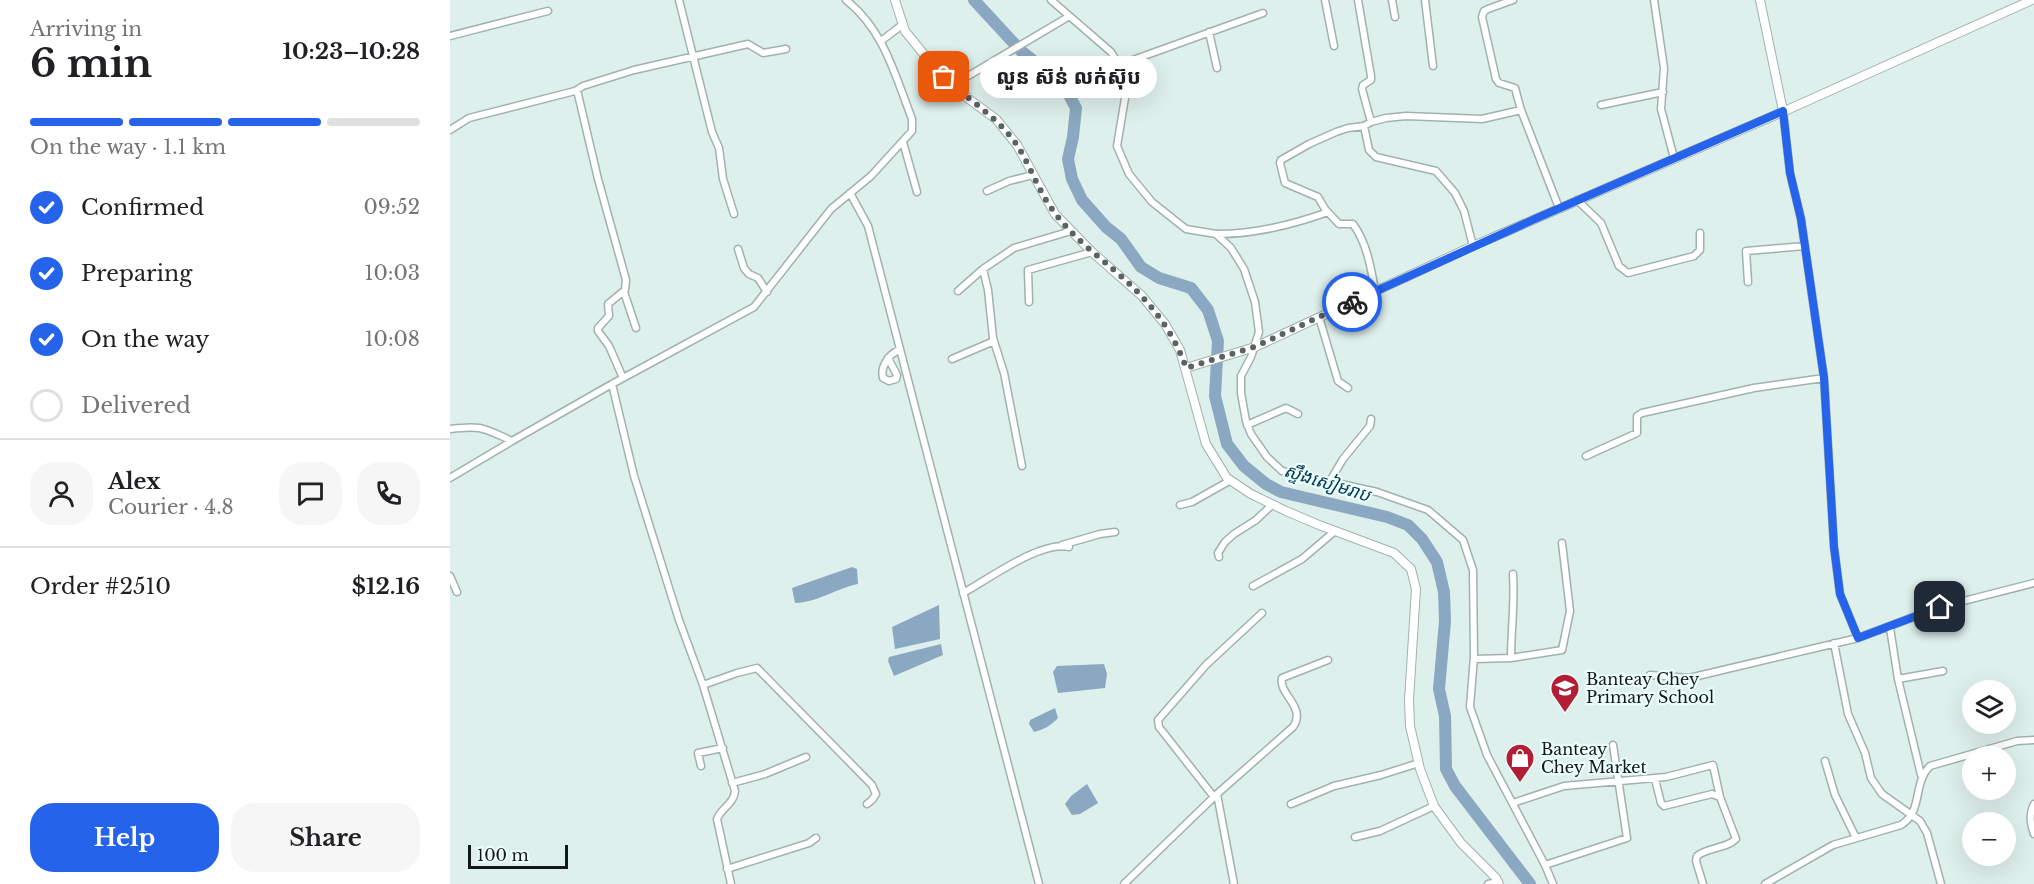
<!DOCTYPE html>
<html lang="en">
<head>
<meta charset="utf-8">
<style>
  body { margin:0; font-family:"Libre Baskerville","Noto Sans Khmer",serif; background:#f6f6f6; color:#202124; height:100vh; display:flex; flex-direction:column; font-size:22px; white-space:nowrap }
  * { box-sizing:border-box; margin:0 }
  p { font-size:20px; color:#757577 }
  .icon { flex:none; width:33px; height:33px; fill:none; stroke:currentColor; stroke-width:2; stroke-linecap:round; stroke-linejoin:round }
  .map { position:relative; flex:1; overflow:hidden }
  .drawer { display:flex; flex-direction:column; background:#fff; width:450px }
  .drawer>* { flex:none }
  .controls { position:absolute; left:1512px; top:680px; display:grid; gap:12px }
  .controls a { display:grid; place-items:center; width:54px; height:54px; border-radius:50%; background:#fff; box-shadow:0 6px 24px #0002; font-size:30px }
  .scale { position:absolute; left:18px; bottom:15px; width:100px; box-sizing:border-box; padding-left:6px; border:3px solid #121817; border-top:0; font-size:16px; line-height:21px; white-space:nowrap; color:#121817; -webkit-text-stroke:4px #ecfef9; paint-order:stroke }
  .pin { position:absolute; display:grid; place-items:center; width:51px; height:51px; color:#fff; margin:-26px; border-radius:12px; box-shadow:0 3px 9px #0006 }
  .courier { position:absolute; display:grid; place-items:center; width:60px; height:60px; margin:-30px; border:4px solid #2563eb; border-radius:50%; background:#fff; color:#222; box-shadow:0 2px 8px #0007 }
  .bubble { position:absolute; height:42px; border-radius:21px; background:#fff; box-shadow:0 6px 24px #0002; font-size:20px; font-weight:800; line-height:42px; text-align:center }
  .head em { font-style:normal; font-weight:800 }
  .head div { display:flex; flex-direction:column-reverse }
  .head { display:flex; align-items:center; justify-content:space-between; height:102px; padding:0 30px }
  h1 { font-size:39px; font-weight:800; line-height:45px }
  .bar { display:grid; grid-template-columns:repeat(4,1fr); gap:9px 6px; align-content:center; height:72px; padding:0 30px }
  .bar i { height:8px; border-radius:4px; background:#e0e0e0 }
  .bar .on { background:#2563eb }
  .bar p { grid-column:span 4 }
  .line { display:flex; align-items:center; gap:15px; padding:0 30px; border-top:2px solid #e0e0e0 }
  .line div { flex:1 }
  .round { display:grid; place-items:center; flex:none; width:63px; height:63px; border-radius:24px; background:#f6f6f6 }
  ol { padding:0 30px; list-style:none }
  li { display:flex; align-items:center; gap:18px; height:66px }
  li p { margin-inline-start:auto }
  li .icon { padding:6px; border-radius:50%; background:#2563eb; color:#fff; stroke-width:4 }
  li:last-child { color:#757577 }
  li i { width:33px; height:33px; border:3px solid #e0e0e0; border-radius:50% }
  .primary-button { display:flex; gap:12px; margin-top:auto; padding:12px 30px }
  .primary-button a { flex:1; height:69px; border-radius:24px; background:#2563eb; color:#fff; font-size:24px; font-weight:800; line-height:69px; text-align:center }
  .primary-button a+a { background:#f6f6f6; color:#202124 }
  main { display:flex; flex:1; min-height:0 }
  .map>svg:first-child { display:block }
  .water { fill:#8ba8c2 }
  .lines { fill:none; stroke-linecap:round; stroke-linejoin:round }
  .river { stroke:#8ba8c2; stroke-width:12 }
  .minor-casing { stroke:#a1b2ae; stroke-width:9 }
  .tertiary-casing { stroke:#a1b2ae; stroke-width:10 }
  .minor { stroke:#fff; stroke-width:6 }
  .tertiary { stroke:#fff; stroke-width:8 }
  .done { stroke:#596462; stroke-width:6; stroke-dasharray:0 10.8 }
  .route { stroke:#2563eb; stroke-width:8 }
  .labels { text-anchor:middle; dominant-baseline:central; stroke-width:4.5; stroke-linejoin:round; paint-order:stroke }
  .poi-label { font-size:16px; fill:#121817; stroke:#ecfef9; text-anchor:start }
  .water-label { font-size:18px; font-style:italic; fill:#063b5d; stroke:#ecfef9 }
</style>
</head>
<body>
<main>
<section class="drawer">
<div class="head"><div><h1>6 min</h1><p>Arriving in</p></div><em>10:23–10:28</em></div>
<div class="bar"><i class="on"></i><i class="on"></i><i class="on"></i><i></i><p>On the way · 1.1 km</p></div>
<ol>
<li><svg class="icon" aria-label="check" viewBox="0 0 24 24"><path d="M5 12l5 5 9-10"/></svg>Confirmed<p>09:52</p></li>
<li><svg class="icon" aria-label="check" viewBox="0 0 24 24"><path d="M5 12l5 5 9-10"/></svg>Preparing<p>10:03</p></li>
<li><svg class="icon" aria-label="check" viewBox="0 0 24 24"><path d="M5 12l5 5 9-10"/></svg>On the way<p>10:08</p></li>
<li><i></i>Delivered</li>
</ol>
<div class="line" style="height:108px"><a class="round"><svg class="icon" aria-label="person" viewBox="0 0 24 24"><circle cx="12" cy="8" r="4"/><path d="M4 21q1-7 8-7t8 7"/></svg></a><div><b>Alex</b><p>Courier · 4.8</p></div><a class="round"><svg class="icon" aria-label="chat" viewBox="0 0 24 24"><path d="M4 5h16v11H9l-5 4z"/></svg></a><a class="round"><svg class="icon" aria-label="phone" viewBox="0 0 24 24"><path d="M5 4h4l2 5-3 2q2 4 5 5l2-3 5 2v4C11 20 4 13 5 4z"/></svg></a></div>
<div class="line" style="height:78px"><div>Order #2510</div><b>$12.16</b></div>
<div class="primary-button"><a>Help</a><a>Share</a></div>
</section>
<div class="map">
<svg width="1584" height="884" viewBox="0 0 1584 884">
  <rect width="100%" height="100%" fill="#def0ec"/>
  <!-- water -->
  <path class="water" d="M402 567 407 569 408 584C387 588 366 603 345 603L342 588Z
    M489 605 490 639 445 649 442 627Z
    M491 644 493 655 444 676 438 661 439 657Z
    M654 664 657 674 655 688 608 693 603 672 607 666Z
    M605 708 608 718C602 725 593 730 584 732L579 724 580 720Z
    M637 784 648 803 630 814 622 815 615 804 621 796Z"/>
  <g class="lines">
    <!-- river -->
    <path class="river" d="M524 0 571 51 613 84 626 108 623 137 618 159 622 179 632 200 656 227 671 239 691 267 709 278 741 288 758 310 768 341 765 396 777 444 794 466 816 484 831 492 937 517 958 525 972 539 987 562 994 592 995 621 989 689 995 716 996 769 1005 786 1080 884"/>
    <!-- minor casing -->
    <g class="minor-casing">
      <path id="minor" d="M229 0 262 132 269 148 273 179 284 214
        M601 0 661 52 669 65 676 92 667 146 679 174 702 202 736 229 766 234 781 248 794 269 805 302 809 332 801 357 791 376V393L796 421 801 434 817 457 832 471 927 492 978 510 1013 540 1023 570 1024 656 1020 707 1037 755 1095 865 1103 884
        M875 0 884 46
        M908 0 921 76V80L913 85 912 89 921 122
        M942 0 945 17
        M975 0 983 66
        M1063 0 1038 9 1034 11 1032 17 1046 79 1049 83 1065 88 1071 110 1109 208
        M1204 0 1214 68 1211 109 1224 158
        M759 32 767 68
        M0 36 98 11
        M431 41 452 25
        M669 65 813 13
        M503 85 618 17
        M127 90 148 179 176 280 175 290 158 304 159 316 148 328V331L159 346 173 378
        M1151 105 1213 92
        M1333 111 1340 173 1351 219 1374 378 1384 547 1390 594 1408 638
        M914 126 919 150 926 157 986 171 1005 193 1014 211 1023 246
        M0 130 19 118 125 91 133 86 184 70 298 44 313 53 336 49
        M453 142 467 192
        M537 191 559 181 583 175
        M400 193 418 226 589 884
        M1127 200 1151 223 1169 266 1178 273 1244 256 1250 250V233
        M767 234C805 234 842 225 878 212
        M288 249 294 268 299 274 308 278 317 292
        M1298 282 1296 251 1355 246
        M508 291 533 269
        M925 291C921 268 917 243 903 224H889L875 209 868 197 835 183 830 163 831 160 859 144 886 132 898 128 914 126 921 122 936 118 956 116 1032 119 1071 110
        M174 292 186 328
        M579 302 578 270 642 252
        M869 317 888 381 898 388
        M438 358 447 375 446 379 439 381 433 378C430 367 439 354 449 350
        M502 359 544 341
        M162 384 184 476 229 620 253 685 285 791C284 804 272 807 267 819L281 884
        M797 425 836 408 848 414
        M0 429C33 425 33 428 62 441L162 384 304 307 381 209 421 176 462 131V119C445 75 434 30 396 0
        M1136 456 1187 433V416L1192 413 1304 388 1374 378
        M572 466 554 373 543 338 538 290 533 269 564 248 621 231
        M0 478 62 441
        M880 481 893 459 920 426 921 419
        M730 505 742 502 781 480
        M612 545 650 534 665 532
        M769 557 768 553 775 542 784 534 806 520 823 504
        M0 576 7 592
        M803 586 852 559 885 531
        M513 593C539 579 591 540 619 547
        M1440 628 1448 679 1471 775
        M1384 643 1398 714 1415 753 1421 778 1432 794 1470 821 1477 833 1491 884
        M1061 658C1061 630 1065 603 1063 574
        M1024 659 1061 658 1112 650 1120 611 1112 543
        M1200 675 1239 678 1408 638 1490 607 1584 583
        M1448 679 1493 671
        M253 685 287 673 307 668 422 785 426 794 422 800 417 804
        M1375 761 1385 795 1406 838
        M251 766 248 753 273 748
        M1205 779 1211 803 1214 806 1262 794 1270 797
        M282 783 315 774 356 757
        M767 794 784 884
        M764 797 709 727 708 720 756 665 812 613
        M1063 803 1114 786 1216 777 1263 765 1270 797 1286 839C1276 849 1258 847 1247 856L1246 861 1253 884
        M841 804 884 786 931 775 969 763
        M1584 804C1579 815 1580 822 1584 834
        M905 837 930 831 984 806
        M1095 865 1177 838 1163 745
        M277 869 359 843 366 838
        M674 884 767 794 843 727C857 707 828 694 832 678L878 660
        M1038 884 1048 882
        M1315 884 1383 845 1451 825C1474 810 1462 784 1480 766L1567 741 1584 740"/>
    </g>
    <!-- tertiary casing -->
    <g class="tertiary-casing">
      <path id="tertiary" d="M445 0 455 31 485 68 516 97 546 119 567 145 605 214 642 252 692 296 715 324 730 350 756 444 777 478 801 494 836 511 869 525 944 553 961 569 966 589 959 700 960 726 970 769 984 806 1011 843 1046 878 1049 884
        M1310 0 1333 111
        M736 368 805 347 1023 246 1337 110 1582 0"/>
    </g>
    <!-- minor -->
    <use href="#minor" class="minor"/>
    <!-- tertiary -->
    <use href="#tertiary" class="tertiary"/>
  </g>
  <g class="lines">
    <!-- done -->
    <path class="done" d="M494 77C518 100 548 117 567 145 581 167 589 193 605 213 621 235 644 253 664 270 696 297 723 329 736 368L804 347 902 302"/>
    <!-- route -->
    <path class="route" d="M902 302 1087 218 1333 111 1340 173 1351 219 1374 378 1384 547 1390 594 1408 638 1490 607"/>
  </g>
  <!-- icons -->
  <defs>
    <g id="school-pin" transform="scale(1.5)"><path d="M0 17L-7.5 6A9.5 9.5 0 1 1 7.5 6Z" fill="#b11e35" stroke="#ecfef9"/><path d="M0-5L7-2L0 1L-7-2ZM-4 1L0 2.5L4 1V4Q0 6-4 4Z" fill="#fff"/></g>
    <g id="shop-pin" transform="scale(1.5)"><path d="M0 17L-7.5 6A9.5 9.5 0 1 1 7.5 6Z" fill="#b11e35" stroke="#ecfef9"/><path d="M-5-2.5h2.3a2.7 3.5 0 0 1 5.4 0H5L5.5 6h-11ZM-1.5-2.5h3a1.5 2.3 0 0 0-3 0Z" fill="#fff"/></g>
  </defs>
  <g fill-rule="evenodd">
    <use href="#school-pin" x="1115" y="688"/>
    <use href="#shop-pin" x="1070" y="758"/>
  </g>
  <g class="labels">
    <!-- poi labels -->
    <g class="poi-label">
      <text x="1136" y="679">Banteay Chey<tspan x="1136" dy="18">Primary School</tspan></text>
      <text x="1091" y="749">Banteay<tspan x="1091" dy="18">Chey Market</tspan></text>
    </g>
    <!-- water labels -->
    <g class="water-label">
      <text transform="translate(877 483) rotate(17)">ស្ទឹងសៀមរាប</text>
    </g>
  </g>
</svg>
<div class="controls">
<a><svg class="icon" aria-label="layers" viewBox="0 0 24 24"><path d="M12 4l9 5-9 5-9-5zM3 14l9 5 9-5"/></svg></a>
<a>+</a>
<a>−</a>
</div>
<div class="scale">100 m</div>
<div class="pin" style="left:494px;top:77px;background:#ea580c"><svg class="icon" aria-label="bag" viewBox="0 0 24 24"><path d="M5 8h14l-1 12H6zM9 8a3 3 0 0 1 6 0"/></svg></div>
<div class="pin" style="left:1490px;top:607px;background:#1f2937"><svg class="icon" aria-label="home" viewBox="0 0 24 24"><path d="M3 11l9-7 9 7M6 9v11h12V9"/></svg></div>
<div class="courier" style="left:902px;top:302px"><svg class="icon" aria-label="bike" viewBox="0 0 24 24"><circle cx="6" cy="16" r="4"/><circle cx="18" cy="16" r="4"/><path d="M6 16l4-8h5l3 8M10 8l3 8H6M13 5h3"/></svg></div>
<div class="bubble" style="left:530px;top:56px;width:177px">លួន ស៊ន់ លក់ស៊ុប</div>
</div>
</main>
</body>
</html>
